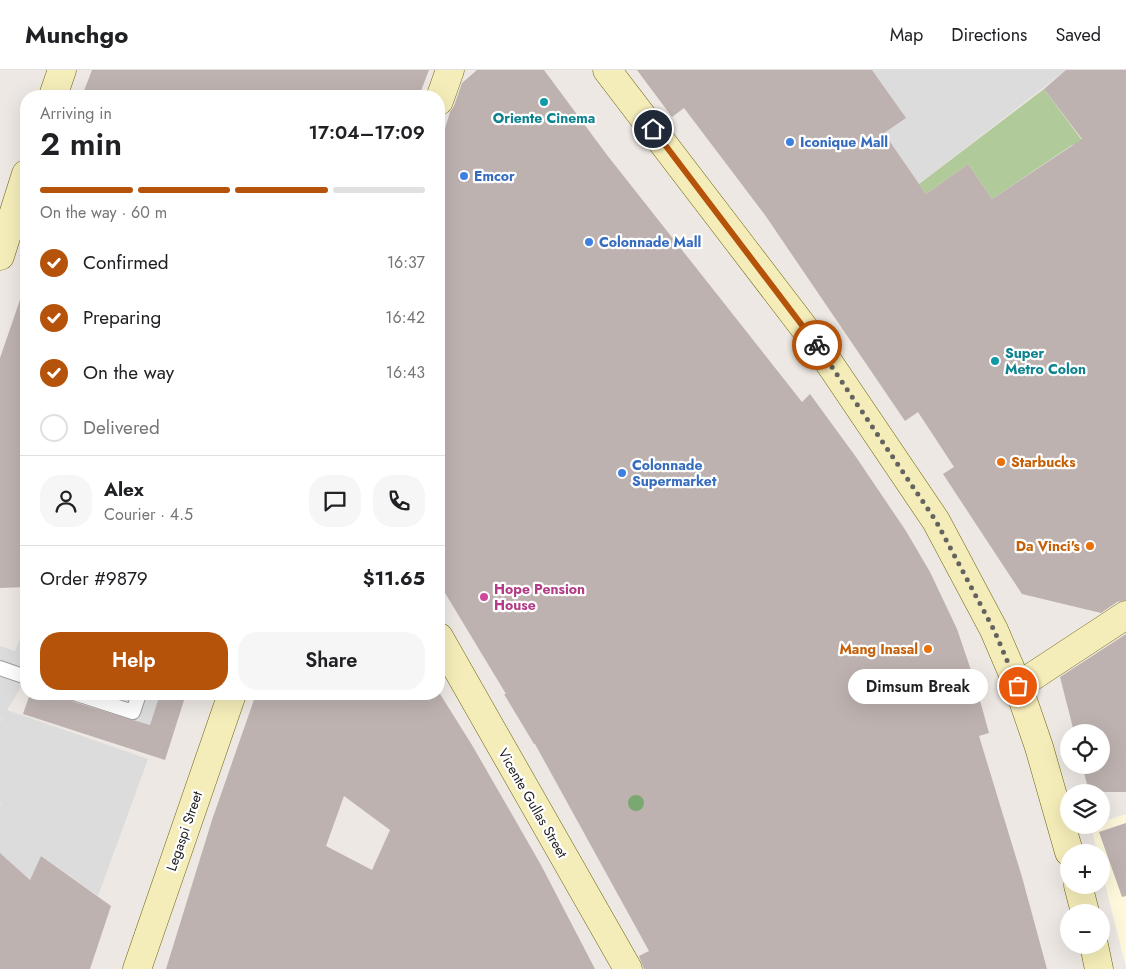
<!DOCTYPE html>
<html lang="en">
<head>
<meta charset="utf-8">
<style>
  body { margin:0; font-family:Jost,sans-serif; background:#f6f6f6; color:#202124; height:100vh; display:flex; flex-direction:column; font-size:19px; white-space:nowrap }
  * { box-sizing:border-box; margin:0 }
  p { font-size:16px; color:#757577 }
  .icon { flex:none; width:28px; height:28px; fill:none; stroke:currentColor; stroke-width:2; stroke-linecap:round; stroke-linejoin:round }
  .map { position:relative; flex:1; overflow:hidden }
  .drawer { position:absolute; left:20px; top:20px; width:425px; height:610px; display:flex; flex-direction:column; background:#fff; border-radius:20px; box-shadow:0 5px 20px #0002 }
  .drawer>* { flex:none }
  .controls { position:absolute; left:1060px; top:654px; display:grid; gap:10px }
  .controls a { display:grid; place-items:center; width:50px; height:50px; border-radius:50%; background:#fff; box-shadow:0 5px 20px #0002; font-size:25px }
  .pin { position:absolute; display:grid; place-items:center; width:42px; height:42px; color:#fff; margin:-21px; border:2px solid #fff; border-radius:50%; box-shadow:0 1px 5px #0007 }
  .courier { position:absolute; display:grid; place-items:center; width:50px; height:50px; margin:-25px; border:4px solid #b45309; border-radius:50%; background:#fff; color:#222; box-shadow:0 1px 6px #0007 }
  .bubble { position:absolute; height:35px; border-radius:18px; background:#fff; box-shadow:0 5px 20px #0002; font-size:16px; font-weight:600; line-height:35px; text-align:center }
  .headline em { font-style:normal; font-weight:600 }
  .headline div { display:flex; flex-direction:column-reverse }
  .headline { display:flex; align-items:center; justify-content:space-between; height:85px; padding:0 20px }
  h1 { font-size:32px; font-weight:600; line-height:38px }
  .bar { display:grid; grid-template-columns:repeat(4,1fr); gap:8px 5px; align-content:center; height:60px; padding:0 20px }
  .bar i { height:6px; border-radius:4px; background:#e0e0e0 }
  .bar .current { background:#b45309 }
  .bar p { grid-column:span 4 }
  .line { display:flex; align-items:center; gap:12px; padding:0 20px; border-top:1px solid #e0e0e0 }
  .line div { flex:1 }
  .round { display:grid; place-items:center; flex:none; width:52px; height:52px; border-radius:20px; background:#f6f6f6 }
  ol { padding:0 20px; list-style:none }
  li { display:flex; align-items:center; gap:15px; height:55px }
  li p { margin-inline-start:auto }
  li .icon { padding:5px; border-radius:50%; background:#b45309; color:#fff; stroke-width:4 }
  li:last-child { color:#757577 }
  li i { width:28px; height:28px; border:2px solid #e0e0e0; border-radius:50% }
  .primary-button { display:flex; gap:10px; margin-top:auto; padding:10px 20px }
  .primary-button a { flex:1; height:58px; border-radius:20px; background:#b45309; color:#fff; font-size:20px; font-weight:600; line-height:58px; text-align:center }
  .primary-button a+a { background:#f6f6f6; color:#202124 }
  header { display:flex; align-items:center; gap:30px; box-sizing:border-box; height:70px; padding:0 25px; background:#fff; border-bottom:1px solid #e0e0e0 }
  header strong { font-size:24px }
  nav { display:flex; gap:28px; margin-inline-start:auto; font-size:18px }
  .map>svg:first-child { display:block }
  .education { fill:#fdf7dc }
  .forest { fill:#b1ca9a }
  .parking { fill:#dcdcdc }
  .building { fill:#bdb2af; fill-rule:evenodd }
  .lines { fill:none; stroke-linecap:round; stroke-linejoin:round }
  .lane-casing { stroke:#9d9d9d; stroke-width:16 }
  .secondary-casing { stroke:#6b640b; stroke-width:29 }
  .lane { stroke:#fff; stroke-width:14 }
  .secondary { stroke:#f5edb9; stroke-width:28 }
  .tree { fill:#7aa870 }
  .done { stroke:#656362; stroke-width:5; stroke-dasharray:0 9 }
  .route { stroke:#b45309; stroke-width:6 }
  .culture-dot { fill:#0f9aa8; stroke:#fff; stroke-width:2 }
  .shop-dot { fill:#3f7fe0; stroke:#fff; stroke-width:2 }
  .food-dot { fill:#e8710a; stroke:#fff; stroke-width:2 }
  .hotel-dot { fill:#d1479c; stroke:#fff; stroke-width:2 }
  .labels { text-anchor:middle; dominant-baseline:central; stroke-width:4.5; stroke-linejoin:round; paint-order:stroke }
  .culture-label { font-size:14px; font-weight:bold; fill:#0d838f; stroke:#fff }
  .shop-label { font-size:14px; font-weight:bold; fill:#366cbe; stroke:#fff; text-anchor:start }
  .food-label { font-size:14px; font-weight:bold; fill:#c56008; stroke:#fff; text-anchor:end }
  .hotel-label { font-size:14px; font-weight:bold; fill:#b23c85; stroke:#fff; text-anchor:start }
  .street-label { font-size:14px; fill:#1c1c1c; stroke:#fff }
</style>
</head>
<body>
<header>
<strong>Munchgo</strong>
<nav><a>Map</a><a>Directions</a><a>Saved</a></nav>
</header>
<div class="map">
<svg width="1126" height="899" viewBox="0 0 1126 899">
  <rect width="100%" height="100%" fill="#ede8e3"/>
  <!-- education -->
  <path class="education" d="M1126 744V897L1101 798V782H1097L1091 756 1101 755V752Z"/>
  <!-- forest -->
  <path class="forest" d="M1044 19 1084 73 1072 75 992 129 968 94 926 124 919 114Z"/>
  <!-- parking -->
  <path class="parking" d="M872 0H1066L919 114 884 63Z
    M26 553V615L23 614 7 640 148 689 98 826 41 786 30 810 0 783V736L1 734 0 733V652L3 646 0 650V576L15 581Z
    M55 624H160L150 655Z"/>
  <!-- building -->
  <path class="building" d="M92 0H429L419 26H82Z
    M477 0H544L607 85 802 332 810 324 856 387 906 461 930 502 957 559 974 609 989 663 979 666 1022 807 1047 899H644L639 886 649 881 535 674H534L504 624H506L439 513V78L450 42 454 36 462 13Z
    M637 0H872L906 48 884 63 926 124 968 94 992 129 1082 69 1044 19 1066 0H1126V530L1117 532 1101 543 1022 524 943 404 954 397 918 342 905 351 765 145 684 38 672 47Z
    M22 224 26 225V517L0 518V288Z
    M1126 564V722H1089L1082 695H1101V662H1074L1060 607Z
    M30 624H55L70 629 74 632 150 655 160 624H186L165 690 23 644Z
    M256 624H440L472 675 541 795 595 899H166L212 750ZM344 726 390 760 372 800 326 776Z
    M1126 753V826L1122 827 1099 762Z
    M0 783 30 810 41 786 111 836 90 899H0Z"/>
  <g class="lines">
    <!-- lane casing -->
    <g class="lane-casing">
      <path id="lane" d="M0 598 26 607
        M77 624 133 642 139 624"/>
    </g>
    <!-- secondary casing -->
    <g class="secondary-casing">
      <path id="secondary" d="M607 0 815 272 936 451 994 560 1018 616 1039 677 1069 782
        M53 26 62 0
        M439 31 450 0
        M0 186 26 104
        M439 567 628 899
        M1018 616 1126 545
        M1078 815 1085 842
        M1094 875 1099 899
        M137 899 232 624"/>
    </g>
    <!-- lane -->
    <use href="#lane" class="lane"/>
    <!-- secondary -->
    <use href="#secondary" class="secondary"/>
  </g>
  <!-- trees -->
  <circle class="tree" cx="636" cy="733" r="8"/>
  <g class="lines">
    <!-- done -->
    <path class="done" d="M817 275 936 451 994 560 1018 616"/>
    <!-- route -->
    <path class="route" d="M653 59 817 275"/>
  </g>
  <!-- markers -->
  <g class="culture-dot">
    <circle cx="544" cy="32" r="5"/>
    <circle cx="995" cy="291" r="5"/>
  </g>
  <g class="shop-dot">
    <circle cx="790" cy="72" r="5"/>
    <circle cx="464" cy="106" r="5"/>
    <circle cx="589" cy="172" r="5"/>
    <circle cx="622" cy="403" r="5"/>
  </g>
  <g class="food-dot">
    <circle cx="1001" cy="392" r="5"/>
    <circle cx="1090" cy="476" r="5"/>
    <circle cx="928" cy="579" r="5"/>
  </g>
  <circle class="hotel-dot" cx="484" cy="527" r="5"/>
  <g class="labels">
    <!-- culture labels -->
    <g class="culture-label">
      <text x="544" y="48">Oriente Cinema</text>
      <text x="1005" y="283" text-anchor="start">Super<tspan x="1005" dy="16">Metro Colon</tspan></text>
    </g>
    <!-- shop labels -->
    <g class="shop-label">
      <text x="800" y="72">Iconique Mall</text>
      <text x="474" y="106">Emcor</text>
      <text x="599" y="172">Colonnade Mall</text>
      <text x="632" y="395">Colonnade<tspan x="632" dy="16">Supermarket</tspan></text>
    </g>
    <!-- food labels -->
    <g class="food-label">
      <text x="1011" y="392" text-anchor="start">Starbucks</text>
      <text x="1080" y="476">Da Vinci's</text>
      <text x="918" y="579">Mang Inasal</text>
    </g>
    <!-- hotel labels -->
    <g class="hotel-label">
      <text x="494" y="519">Hope Pension<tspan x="494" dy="16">House</tspan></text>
    </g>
    <!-- street labels -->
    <g class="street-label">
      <text transform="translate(533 733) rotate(60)">Vicente Gullas Street</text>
      <text transform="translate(184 761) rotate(-71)">Legaspi Street</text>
    </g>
  </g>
</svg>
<div class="controls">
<a><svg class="icon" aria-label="locate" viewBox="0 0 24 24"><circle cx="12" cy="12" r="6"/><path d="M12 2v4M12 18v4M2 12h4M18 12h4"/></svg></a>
<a><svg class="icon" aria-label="layers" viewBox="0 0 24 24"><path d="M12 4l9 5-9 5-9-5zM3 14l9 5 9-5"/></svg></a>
<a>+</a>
<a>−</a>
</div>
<div class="pin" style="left:1018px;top:616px;background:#ea580c"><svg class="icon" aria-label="bag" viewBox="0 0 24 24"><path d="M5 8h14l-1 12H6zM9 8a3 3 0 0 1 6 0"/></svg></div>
<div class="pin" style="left:653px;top:59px;background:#1f2937"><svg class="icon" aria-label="home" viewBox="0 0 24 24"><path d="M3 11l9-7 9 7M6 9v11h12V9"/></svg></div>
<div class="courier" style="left:817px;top:275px"><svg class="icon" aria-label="bike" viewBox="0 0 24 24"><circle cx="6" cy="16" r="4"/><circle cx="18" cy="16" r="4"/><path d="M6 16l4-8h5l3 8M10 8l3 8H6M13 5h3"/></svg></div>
<div class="bubble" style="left:848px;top:599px;width:140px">Dimsum Break</div>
<section class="drawer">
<div class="headline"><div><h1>2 min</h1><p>Arriving in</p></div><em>17:04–17:09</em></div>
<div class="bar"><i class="current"></i><i class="current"></i><i class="current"></i><i></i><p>On the way · 60 m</p></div>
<ol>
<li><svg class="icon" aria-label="check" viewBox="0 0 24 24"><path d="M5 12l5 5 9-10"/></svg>Confirmed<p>16:37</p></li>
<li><svg class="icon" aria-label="check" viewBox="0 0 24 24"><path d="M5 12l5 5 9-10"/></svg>Preparing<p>16:42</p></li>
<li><svg class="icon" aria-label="check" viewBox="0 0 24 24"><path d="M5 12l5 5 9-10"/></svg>On the way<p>16:43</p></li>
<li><i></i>Delivered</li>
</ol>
<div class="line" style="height:90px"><a class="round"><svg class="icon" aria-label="person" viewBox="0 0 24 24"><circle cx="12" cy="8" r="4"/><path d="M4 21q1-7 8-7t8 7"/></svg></a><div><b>Alex</b><p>Courier · 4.5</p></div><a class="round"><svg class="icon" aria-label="chat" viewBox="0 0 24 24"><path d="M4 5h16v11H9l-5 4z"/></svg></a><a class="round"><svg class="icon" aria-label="phone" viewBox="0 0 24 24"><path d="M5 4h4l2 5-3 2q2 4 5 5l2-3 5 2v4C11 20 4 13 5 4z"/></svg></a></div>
<div class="line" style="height:65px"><div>Order #9879</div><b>$11.65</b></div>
<div class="primary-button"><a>Help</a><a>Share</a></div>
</section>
</div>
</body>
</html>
